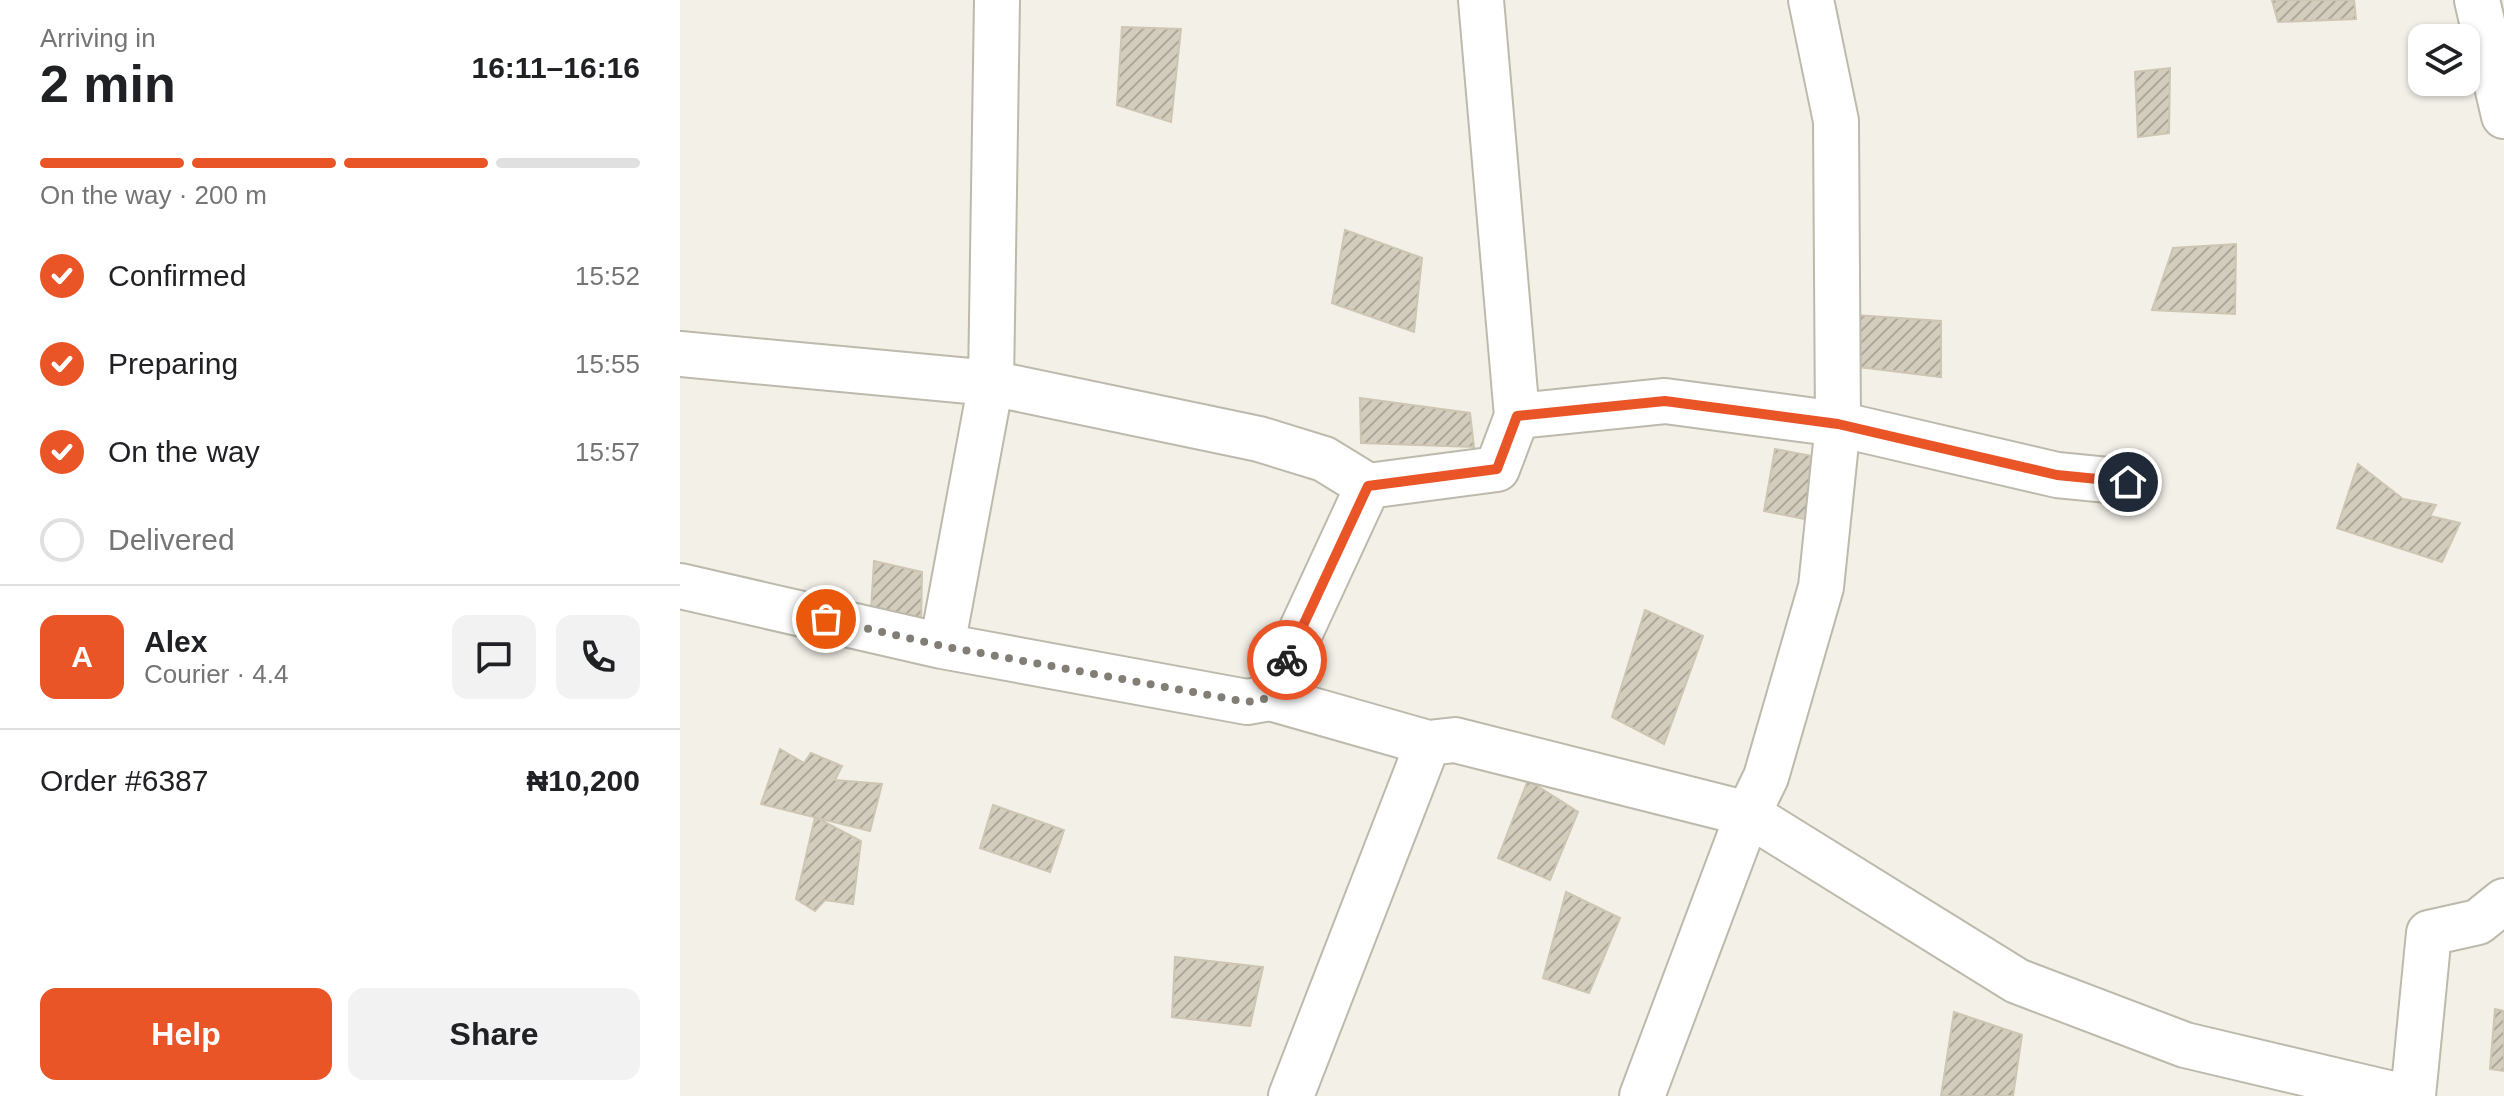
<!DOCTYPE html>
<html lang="en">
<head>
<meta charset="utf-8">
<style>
  body { margin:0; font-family:Helvetica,sans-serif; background:#f2f2f2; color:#202124; height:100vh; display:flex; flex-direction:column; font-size:30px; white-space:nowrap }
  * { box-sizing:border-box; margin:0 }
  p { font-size:26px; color:#757577 }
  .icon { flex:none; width:44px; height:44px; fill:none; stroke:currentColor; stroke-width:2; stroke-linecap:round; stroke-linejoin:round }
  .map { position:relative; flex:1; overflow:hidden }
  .sheet { display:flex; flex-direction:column; background:#fff; width:680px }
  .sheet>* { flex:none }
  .fabs { position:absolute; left:1728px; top:24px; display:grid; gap:16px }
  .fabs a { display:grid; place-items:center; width:72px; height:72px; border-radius:16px; background:#fff; box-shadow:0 2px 6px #0004; font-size:40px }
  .pin { position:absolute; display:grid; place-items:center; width:68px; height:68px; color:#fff; margin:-34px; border:4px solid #fff; border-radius:50%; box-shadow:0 2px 8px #0007 }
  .courier { position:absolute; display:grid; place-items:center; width:80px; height:80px; margin:-40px; border:6px solid #ea5528; border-radius:50%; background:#fff; color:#222; box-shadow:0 2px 10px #0007 }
  .summary em { font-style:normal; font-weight:600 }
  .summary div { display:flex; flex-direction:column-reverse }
  .summary { display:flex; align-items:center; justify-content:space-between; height:136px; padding:0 40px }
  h1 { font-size:52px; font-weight:600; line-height:60px }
  .bar { display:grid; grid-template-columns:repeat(4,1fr); gap:12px 8px; align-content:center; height:96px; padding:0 40px }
  .bar i { height:10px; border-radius:6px; background:#e0e0e0 }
  .bar .on { background:#ea5528 }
  .bar p { grid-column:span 4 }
  .line { display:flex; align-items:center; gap:20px; padding:0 40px; border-top:2px solid #e0e0e0 }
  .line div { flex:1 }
  .round { display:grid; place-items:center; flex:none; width:84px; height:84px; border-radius:16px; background:#f2f2f2 }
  ol { padding:0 40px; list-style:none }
  li { display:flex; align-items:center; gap:24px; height:88px }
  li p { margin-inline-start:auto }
  li .icon { padding:8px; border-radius:50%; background:#ea5528; color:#fff; stroke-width:4 }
  li:last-child { color:#757577 }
  li i { width:44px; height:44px; border:4px solid #e0e0e0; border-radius:50% }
  .cta { display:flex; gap:16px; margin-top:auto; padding:16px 40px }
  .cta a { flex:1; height:92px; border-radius:16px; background:#ea5528; color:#fff; font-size:32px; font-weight:600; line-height:92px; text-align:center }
  .cta a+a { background:#f2f2f2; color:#202124 }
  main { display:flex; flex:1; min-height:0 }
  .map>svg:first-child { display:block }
  .building { fill:url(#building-hatch); stroke:#cec5b2; stroke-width:2 }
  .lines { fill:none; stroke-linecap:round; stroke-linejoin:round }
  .minor-casing { stroke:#bdb9ab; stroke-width:48 }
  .minor { stroke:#fff; stroke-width:44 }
  .done { stroke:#827e75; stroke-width:8; stroke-dasharray:0 14.4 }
  .route { stroke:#ea5528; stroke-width:10 }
</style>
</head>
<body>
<main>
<section class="sheet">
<div class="summary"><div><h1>2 min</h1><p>Arriving in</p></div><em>16:11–16:16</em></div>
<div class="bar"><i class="on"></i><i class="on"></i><i class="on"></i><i></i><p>On the way · 200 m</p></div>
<ol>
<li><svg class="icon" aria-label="check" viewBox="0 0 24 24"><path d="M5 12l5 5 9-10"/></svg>Confirmed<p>15:52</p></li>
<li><svg class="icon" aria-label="check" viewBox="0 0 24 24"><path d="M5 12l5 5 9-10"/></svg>Preparing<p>15:55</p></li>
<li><svg class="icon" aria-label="check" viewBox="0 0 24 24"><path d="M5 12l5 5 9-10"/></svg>On the way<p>15:57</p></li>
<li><i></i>Delivered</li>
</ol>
<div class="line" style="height:144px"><b class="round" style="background:#ea5528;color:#fff">A</b><div><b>Alex</b><p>Courier · 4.4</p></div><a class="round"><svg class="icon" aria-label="chat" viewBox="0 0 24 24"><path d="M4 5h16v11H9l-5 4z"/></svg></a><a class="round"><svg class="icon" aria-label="phone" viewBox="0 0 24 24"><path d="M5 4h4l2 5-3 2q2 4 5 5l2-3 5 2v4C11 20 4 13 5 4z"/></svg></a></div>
<div class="line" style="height:104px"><div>Order #6387</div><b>₦10,200</b></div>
<div class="cta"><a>Help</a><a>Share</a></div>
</section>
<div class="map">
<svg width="1824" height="1096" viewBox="0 0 1824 1096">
  <defs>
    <pattern id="building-hatch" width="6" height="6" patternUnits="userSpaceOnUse" patternTransform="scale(2)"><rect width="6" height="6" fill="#d3cdbe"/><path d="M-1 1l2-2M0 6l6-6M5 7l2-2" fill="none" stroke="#ada89b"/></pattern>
  </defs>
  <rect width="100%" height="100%" fill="#f3f0e8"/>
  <!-- building -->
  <path class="building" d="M1592 0H1674L1676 19 1598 22Z
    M442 27 501 29 491 122 437 105Z
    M1490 68 1489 133 1458 137 1455 72Z
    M665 230 742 258 734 332 652 303Z
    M1556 244 1555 314 1472 310 1493 248Z
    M1175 315 1261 321V377L1171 366Z
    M680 398 790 413 794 447 681 443Z
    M1095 449 1142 458 1130 520 1084 511Z
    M1678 464 1723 499 1756 505 1750 516 1780 523 1762 562 1657 528Z
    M194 561 242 572 241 626 191 610Z
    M965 610 1023 636 984 744 932 717Z
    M100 749 124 763 131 753 162 766 155 780 202 784 190 831 81 804Z
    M848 780 898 812 870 880 818 858Z
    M313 805 384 830 370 872 300 848Z
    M135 817 181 841 173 904 145 900 135 911 116 899Z
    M886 892 940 918 909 993 863 978Z
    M495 957 583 967 570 1026 492 1017Z
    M1815 1009 1824 1011V1071L1810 1069Z
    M1274 1012 1342 1035 1333 1096H1261Z"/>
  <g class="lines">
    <!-- minor casing -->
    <g class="minor-casing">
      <path id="minor" d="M801 0 837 416
        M1797 0 1824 116
        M0 354 311 383 579 439 644 459 688 486 817 469 837 416 985 401 1158 424 1377 475 1448 482
        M0 586 262 646 567 702 590 698 748 743 775 740 1068 814 1337 981 1505 1045 1721 1096
        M262 646 311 383 317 0
        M590 698 688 486
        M611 1096 748 743
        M962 1096 1068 814 1086 777 1141 587 1158 424 1156 121 1131 0
        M1733 1096 1749 933 1798 922 1824 901"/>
    </g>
    <!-- minor -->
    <use href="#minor" class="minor"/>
  </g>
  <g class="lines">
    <!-- done -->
    <path class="done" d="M146 619 262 646 567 702 590 698 607 660"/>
    <!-- route -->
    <path class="route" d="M607 660 688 486 817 469 837 416 985 401 1158 424 1377 475 1448 482"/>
  </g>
</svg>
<div class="fabs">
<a><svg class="icon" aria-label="layers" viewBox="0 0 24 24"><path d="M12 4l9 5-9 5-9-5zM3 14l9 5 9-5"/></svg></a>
</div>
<div class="pin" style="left:146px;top:619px;background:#ea580c"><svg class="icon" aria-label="bag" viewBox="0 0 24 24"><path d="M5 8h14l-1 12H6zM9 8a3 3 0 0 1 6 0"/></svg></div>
<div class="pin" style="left:1448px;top:482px;background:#1f2937"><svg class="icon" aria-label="home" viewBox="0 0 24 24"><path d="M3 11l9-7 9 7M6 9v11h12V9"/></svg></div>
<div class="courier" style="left:607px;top:660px"><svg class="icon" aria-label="bike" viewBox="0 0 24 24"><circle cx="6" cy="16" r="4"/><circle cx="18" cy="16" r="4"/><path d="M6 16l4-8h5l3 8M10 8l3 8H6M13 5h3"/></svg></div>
</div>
</main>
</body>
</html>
